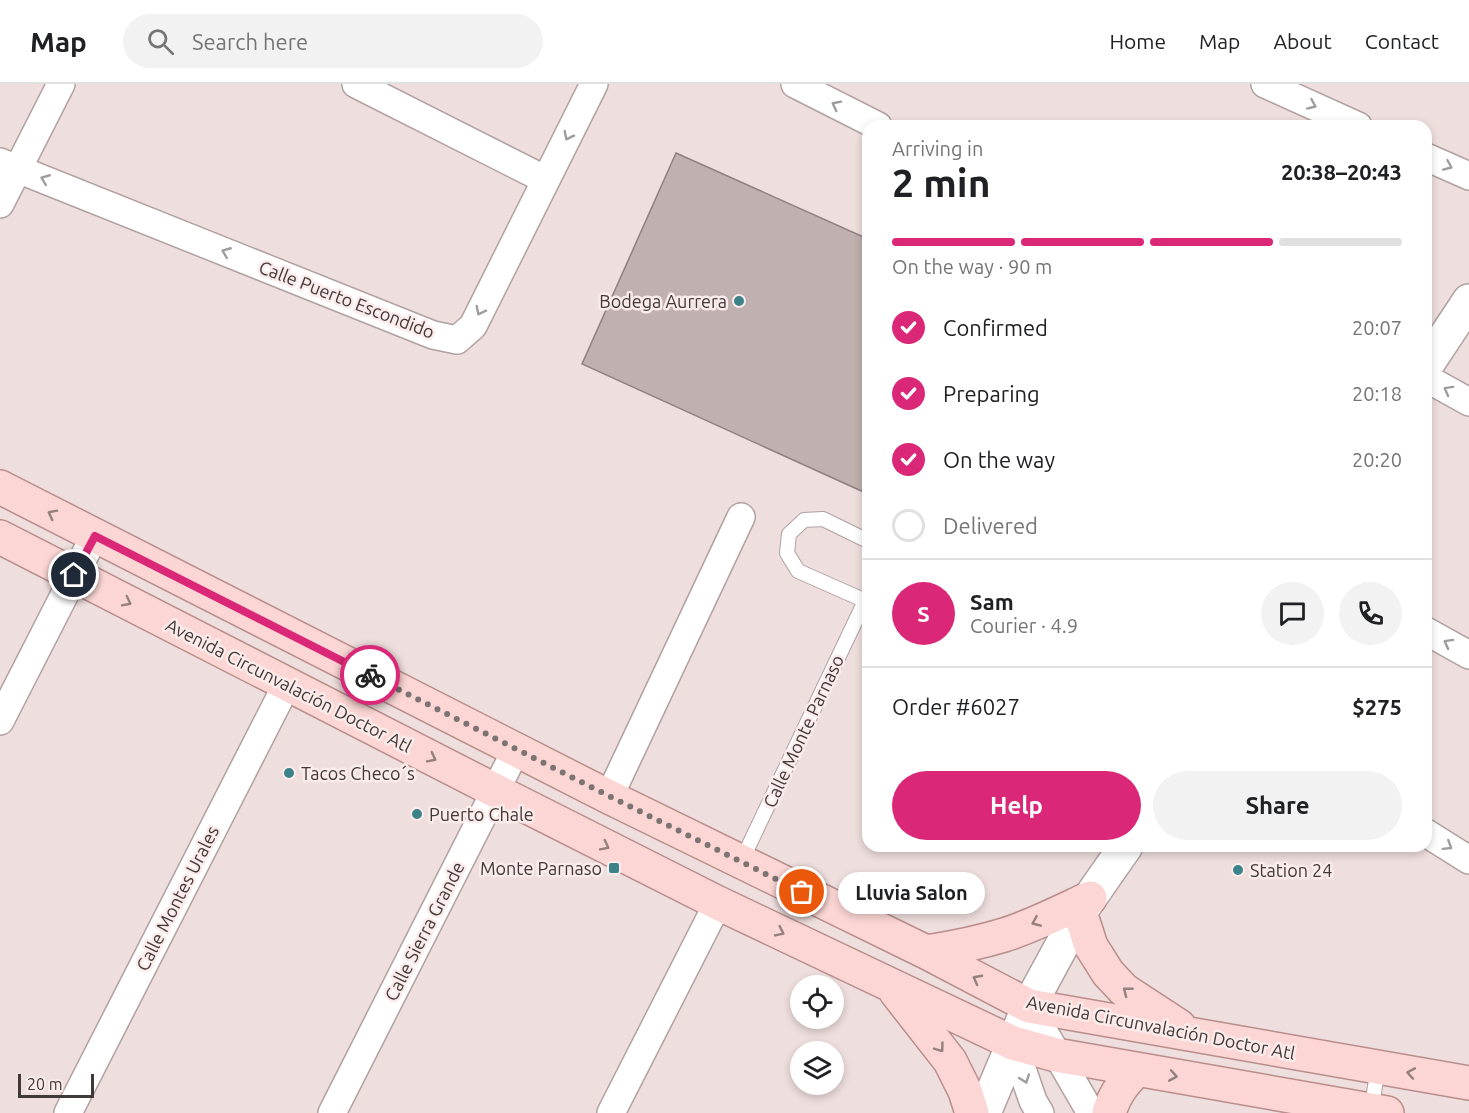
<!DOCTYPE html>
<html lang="en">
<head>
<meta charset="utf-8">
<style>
  body { margin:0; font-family:Ubuntu,sans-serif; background:#f2f2f2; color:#202124; height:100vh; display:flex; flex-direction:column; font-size:22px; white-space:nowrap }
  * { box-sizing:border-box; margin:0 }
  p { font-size:20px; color:#757577 }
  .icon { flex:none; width:33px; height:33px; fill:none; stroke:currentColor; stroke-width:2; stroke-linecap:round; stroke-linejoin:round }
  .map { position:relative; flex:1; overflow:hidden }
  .side { position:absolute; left:862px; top:36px; width:570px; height:732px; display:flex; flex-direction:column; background:#fff; border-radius:18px; box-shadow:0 3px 9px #0003 }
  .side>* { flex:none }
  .controls { position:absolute; left:790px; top:891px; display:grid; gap:12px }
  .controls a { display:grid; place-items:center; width:54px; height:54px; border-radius:50%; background:#fff; box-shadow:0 3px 9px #0003; font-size:30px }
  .scale { position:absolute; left:18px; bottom:15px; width:76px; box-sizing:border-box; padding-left:6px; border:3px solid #3f3938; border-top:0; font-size:16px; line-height:21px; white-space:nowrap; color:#3f3938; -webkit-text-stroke:4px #fbebea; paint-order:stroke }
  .pin { position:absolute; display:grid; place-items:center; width:51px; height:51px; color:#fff; margin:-26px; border:3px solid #fff; border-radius:50%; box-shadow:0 2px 6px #0007 }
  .courier { position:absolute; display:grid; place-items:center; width:60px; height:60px; margin:-30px; border:4px solid #db2777; border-radius:50%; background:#fff; color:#222; box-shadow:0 2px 8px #0007 }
  .bubble { position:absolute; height:42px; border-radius:21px; background:#fff; box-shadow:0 3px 9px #0003; font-size:20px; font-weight:600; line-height:42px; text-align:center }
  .headline em { font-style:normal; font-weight:600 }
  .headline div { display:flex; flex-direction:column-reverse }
  .headline { display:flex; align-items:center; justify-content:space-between; height:102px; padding:0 30px }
  h1 { font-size:39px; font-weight:600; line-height:45px }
  .bar { display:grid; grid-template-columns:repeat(4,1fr); gap:9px 6px; align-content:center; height:72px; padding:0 30px }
  .bar i { height:8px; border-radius:4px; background:#e0e0e0 }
  .bar .current { background:#db2777 }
  .bar p { grid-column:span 4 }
  .line { display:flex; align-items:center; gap:15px; padding:0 30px; border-top:2px solid #e0e0e0 }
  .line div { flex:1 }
  .round { display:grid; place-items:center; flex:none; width:63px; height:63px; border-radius:32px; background:#f2f2f2 }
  ol { padding:0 30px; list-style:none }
  li { display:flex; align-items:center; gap:18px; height:66px }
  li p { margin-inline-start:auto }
  li .icon { padding:6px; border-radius:50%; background:#db2777; color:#fff; stroke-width:4 }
  li:last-child { color:#757577 }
  li i { width:33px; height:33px; border:3px solid #e0e0e0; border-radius:50% }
  .action { display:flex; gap:12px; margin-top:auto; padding:12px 30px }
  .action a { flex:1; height:69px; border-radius:36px; background:#db2777; color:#fff; font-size:24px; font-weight:600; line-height:69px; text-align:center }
  .action a+a { background:#f2f2f2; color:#202124 }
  header { display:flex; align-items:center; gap:36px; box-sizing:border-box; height:84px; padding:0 30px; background:#fff; border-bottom:2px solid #e0e0e0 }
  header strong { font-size:28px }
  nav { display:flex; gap:33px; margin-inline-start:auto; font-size:21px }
  .search { width:420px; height:54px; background:#f2f2f2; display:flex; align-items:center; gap:15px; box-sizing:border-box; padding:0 21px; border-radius:33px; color:#757577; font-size:22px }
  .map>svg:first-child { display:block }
  .building { fill:#c0b0b0; stroke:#908181; stroke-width:1.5 }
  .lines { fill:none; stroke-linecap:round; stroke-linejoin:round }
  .service-casing { stroke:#b1a1a1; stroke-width:16 }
  .minor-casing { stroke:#b1a1a1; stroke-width:30 }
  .secondary-casing { stroke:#b1a1a1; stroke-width:36 }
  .primary-casing { stroke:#b88d8b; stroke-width:36 }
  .service { stroke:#fff; stroke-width:14 }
  .minor { stroke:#fff; stroke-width:27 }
  .secondary { stroke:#fff; stroke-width:33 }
  .primary { stroke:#fbd6d4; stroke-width:33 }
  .oneway { stroke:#9f9c9c }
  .oneway2 { stroke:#94807e }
  .done { stroke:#7c7372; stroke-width:6; stroke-dasharray:0 10.8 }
  .route { stroke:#db2777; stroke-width:8 }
  .poi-dot { fill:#3b8388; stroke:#fbebea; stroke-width:2 }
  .labels { text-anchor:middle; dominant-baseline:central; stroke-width:5; stroke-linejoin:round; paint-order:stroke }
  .street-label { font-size:18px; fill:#3f3938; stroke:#fbebea }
  .poi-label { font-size:18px; fill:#3f3938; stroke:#fbebea; text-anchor:start }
</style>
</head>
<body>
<header>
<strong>Map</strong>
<div class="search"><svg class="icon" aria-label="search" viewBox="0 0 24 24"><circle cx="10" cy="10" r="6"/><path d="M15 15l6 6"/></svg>Search here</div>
<nav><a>Home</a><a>Map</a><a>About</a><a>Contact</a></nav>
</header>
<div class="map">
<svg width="1469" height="1029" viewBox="0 0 1469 1029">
  <rect width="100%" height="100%" fill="#eededd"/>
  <!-- building -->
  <path class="building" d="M676 69 868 155V410L582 280Z"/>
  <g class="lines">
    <!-- service casing -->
    <g class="service-casing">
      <path id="service" d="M868 457 823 435 804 436 789 450 787 469 798 487 868 518
        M741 778 865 517
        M1371 1028 1378 983"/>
    </g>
    <!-- minor casing -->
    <g class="minor-casing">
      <path id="minor" d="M356 0 546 96
        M795 0 878 42
        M1265 0 1358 42
        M1426 73 1469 92
        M0 78 433 251 457 256 473 242 594 0
        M0 120 61 0
        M1426 294 1469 318
        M1426 547 1469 571
        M0 637 95 451
        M609 713 741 433
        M1426 749 1469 776
        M1029 922 1091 1029
        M1013 959 1033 1017 1040 1029
        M68 1029 287 600
        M332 1029 516 666
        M611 1029 718 819"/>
    </g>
    <!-- secondary casing -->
    <g class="secondary-casing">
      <path id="secondary" d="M1426 282 1469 217
        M984 1029 1029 922 1080 828 1126 762"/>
    </g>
    <!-- primary casing -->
    <g class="primary-casing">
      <path id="primary" d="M0 403 609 713 926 868 1029 922 1469 999
        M0 453 496 707 718 819 1013 959 1056 971 1387 1029
        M1080 828 1091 862 1108 889 1124 906 1179 942
        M926 868C952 864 978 859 1004 851 1033 842 1062 827 1090 814
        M896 908 950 977 965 1007 972 1029
        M1109 1029C1115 1009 1123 1000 1137 985"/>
    </g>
    <!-- service -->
    <use href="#service" class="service"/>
    <!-- minor -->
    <use href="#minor" class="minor"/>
    <!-- secondary -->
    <use href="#secondary" class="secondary"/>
    <!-- primary -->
    <use href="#primary" class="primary"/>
  </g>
  <!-- one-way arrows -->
  <defs><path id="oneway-chevron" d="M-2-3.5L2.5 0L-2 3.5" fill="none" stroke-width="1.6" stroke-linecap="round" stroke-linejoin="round" transform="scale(1.5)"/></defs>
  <g class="oneway">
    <use href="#oneway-chevron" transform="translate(836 21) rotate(-153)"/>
    <use href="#oneway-chevron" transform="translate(1312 21) rotate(24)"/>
    <use href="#oneway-chevron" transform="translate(568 52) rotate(117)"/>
    <use href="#oneway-chevron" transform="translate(1448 82) rotate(24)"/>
    <use href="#oneway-chevron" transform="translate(45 95) rotate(-158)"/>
    <use href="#oneway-chevron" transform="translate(226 168) rotate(-158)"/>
    <use href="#oneway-chevron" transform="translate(480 227) rotate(117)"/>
    <use href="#oneway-chevron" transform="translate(1448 306) rotate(-151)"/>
    <use href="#oneway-chevron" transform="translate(1448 559) rotate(-151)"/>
    <use href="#oneway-chevron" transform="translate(1448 762) rotate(32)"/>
    <use href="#oneway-chevron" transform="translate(1025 995) rotate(70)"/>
  </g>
  <g class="oneway2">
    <use href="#oneway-chevron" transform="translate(52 430) rotate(-153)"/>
    <use href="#oneway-chevron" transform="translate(127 518) rotate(27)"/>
    <use href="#oneway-chevron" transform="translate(432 674) rotate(27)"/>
    <use href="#oneway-chevron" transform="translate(605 762) rotate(27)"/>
    <use href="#oneway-chevron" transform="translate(1036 838) rotate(157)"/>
    <use href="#oneway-chevron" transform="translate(780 848) rotate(26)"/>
    <use href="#oneway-chevron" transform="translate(977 895) rotate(-152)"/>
    <use href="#oneway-chevron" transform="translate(1127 907) rotate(-142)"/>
    <use href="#oneway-chevron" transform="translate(940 964) rotate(54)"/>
    <use href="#oneway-chevron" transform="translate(1411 989) rotate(-170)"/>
    <use href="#oneway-chevron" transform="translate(1173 992) rotate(10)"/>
  </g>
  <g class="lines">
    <!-- done -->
    <path class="done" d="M370 591 609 712 802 808"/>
    <!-- route -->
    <path class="route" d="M74 491 95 452 370 591"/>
  </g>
  <!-- markers -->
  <g class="poi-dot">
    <circle cx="739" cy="217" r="6"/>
    <circle cx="289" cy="689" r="6"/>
    <circle cx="417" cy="730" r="6"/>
    <rect x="608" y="778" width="12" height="12" rx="3"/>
    <circle cx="1238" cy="786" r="6"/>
  </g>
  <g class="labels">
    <!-- street labels -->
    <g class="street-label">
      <text transform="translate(347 215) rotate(21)">Calle Puerto Escondido</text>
      <text transform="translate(289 601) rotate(27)">Avenida Circunvalación Doctor Atl</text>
      <text transform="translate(803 647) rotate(-65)">Calle Monte Parnaso</text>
      <text transform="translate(177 814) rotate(-63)">Calle Montes Urales</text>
      <text transform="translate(424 847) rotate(-63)">Calle Sierra Grande</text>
      <text transform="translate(1161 943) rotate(11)">Avenida Circunvalación Doctor Atl</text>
    </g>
    <!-- poi labels -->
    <g class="poi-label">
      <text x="727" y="217" text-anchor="end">Bodega Aurrera</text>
      <text x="301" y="689">Tacos Checo´s</text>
      <text x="429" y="730">Puerto Chale</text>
      <text x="602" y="784" text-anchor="end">Monte Parnaso</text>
      <text x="1250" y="786">Station 24</text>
    </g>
  </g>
</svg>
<div class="controls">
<a><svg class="icon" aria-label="locate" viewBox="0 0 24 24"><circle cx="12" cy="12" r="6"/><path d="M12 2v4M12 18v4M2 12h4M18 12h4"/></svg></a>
<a><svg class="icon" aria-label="layers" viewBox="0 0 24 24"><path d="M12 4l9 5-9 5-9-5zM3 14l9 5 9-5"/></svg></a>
</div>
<div class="scale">20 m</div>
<div class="pin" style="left:802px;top:808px;background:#ea580c"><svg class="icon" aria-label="bag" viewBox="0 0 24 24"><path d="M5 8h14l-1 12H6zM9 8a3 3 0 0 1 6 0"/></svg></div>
<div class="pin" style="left:74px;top:491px;background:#1f2937"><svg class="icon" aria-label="home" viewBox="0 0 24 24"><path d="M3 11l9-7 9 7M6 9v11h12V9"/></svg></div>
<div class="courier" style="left:370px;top:591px"><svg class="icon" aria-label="bike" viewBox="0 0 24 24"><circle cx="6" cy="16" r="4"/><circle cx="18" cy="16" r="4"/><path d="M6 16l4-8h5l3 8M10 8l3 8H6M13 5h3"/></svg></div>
<div class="bubble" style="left:838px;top:788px;width:147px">Lluvia Salon</div>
<section class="side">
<div class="headline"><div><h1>2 min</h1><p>Arriving in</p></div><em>20:38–20:43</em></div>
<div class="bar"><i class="current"></i><i class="current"></i><i class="current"></i><i></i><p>On the way · 90 m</p></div>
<ol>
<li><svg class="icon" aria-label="check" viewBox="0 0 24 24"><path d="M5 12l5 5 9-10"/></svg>Confirmed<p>20:07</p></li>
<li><svg class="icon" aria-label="check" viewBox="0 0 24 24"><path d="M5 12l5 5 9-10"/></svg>Preparing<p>20:18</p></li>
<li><svg class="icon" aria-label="check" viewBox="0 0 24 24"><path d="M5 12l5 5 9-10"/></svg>On the way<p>20:20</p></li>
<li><i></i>Delivered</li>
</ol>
<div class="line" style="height:108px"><b class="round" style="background:#db2777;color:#fff">S</b><div><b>Sam</b><p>Courier · 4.9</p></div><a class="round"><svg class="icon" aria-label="chat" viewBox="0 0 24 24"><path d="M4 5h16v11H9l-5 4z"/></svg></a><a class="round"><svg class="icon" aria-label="phone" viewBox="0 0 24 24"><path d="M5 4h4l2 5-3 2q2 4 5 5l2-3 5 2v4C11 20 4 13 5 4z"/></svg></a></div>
<div class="line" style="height:78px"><div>Order #6027</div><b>$275</b></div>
<div class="action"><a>Help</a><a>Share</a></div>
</section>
</div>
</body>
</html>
